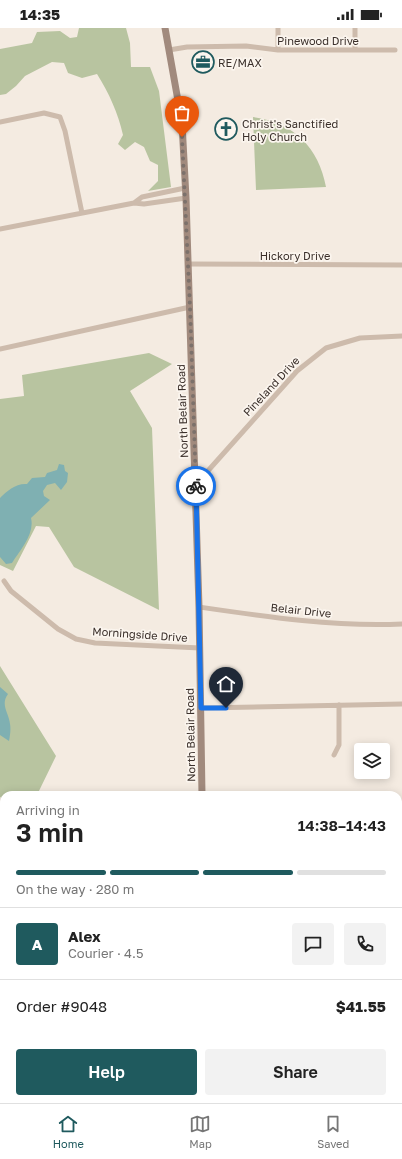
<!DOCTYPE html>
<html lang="en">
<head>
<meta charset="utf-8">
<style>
  body { margin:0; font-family:"Golos Text",sans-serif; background:#f2f2f2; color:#222; height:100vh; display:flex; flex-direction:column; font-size:15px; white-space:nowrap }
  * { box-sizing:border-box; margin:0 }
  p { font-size:13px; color:#767676 }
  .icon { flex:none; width:22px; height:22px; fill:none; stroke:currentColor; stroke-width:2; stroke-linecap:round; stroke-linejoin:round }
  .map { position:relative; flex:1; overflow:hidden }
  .panel { position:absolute; left:0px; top:763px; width:402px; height:312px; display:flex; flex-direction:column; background:#fff; border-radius:12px 12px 0 0; box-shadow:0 2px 10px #0003 }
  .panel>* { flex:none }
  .buttons { position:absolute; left:354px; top:715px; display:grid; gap:8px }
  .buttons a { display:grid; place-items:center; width:36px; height:36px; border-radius:4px; background:#fff; box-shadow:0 2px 10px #0003; font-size:20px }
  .pin { position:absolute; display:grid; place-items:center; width:34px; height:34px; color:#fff; margin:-41px -17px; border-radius:50% 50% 50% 0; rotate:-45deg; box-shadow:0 0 4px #0007 }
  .pin .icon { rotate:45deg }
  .courier { position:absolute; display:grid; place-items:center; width:40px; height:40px; margin:-20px; border:3px solid #1a73e8; border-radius:50%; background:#fff; color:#222; box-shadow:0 1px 5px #0007 }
  .head em { font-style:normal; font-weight:600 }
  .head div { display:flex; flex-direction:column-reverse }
  .head { display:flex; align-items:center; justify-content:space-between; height:68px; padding:0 16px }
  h1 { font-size:26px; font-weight:600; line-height:30px }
  .bar { display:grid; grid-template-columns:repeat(4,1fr); gap:6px 4px; align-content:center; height:48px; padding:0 16px }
  .bar i { height:5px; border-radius:3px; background:#e0e0e0 }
  .bar .on { background:#1f5a5e }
  .bar p { grid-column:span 4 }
  .line { display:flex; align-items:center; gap:10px; padding:0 16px; border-top:1px solid #e0e0e0 }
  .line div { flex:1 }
  .round { display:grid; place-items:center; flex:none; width:42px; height:42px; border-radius:4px; background:#f2f2f2 }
  .primary-button { display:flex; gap:8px; margin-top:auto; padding:8px 16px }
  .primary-button a { flex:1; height:46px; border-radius:4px; background:#1f5a5e; color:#fff; font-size:16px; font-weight:600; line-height:46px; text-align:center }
  .primary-button a+a { background:#f2f2f2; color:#222 }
  .status { display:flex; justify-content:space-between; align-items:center; height:28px; padding:0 20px; background:#fff; direction:ltr }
  .status svg { height:11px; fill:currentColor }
  .menu { display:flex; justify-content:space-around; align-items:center; height:56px; border-top:1px solid #e0e0e0; background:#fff; font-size:11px; color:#767676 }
  .menu a { display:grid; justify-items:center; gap:2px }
  .menu .on { color:#1f5a5e }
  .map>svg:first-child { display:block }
  .green { fill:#b8c4a0 }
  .water { fill:#7fb0b2 }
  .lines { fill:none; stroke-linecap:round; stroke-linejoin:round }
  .minor { stroke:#cdbbac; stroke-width:5 }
  .secondary { stroke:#a18a7d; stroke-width:7 }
  .done { stroke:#7c716b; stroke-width:4; stroke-dasharray:0 7.2 }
  .route { stroke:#1a73e8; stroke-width:5 }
  .labels { text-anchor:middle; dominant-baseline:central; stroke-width:3.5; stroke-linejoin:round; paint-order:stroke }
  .street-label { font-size:11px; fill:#3b302b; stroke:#fbf5ee }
  .poi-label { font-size:11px; fill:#3b302b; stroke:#fbf5ee; text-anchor:start }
</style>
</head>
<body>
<div class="status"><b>14:35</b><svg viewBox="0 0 49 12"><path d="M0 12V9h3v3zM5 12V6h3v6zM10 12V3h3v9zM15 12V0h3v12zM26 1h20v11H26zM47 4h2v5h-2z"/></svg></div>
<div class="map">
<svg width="402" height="1075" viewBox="0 0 402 1075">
  <rect width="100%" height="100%" fill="#f4ebe1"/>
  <!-- green -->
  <path class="green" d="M79 0H126L130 15 131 39H150L159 63 171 159 148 163 158 153V137L150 133 144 119 135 114 125 122 118 116 123 107C118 85 109 65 97 46L82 50 68 45 64 35 52 34 25 48 16 58 6 66 0 67V21L32 15 37 4 60 3 70 10 77 9Z
    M253 89C293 94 319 119 326 159L256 162Z
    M149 325 172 336 130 363 152 400 159 582 74 539 49 499 36 498 13 543 0 537V371L24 368 22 347Z
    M0 638 56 728 37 767H4V771L0 769Z"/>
  <!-- water -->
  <path class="water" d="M59 436 64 437 65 443 68 445 67 454 61 462 55 455 47 457 43 463 44 468 50 472 31 490C35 506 20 522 12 535L6 536 0 529V470C7 463 16 455 27 456L32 450 45 449 47 445 57 442Z
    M0 659 8 666C0 677 9 685 10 696 11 701 10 708 9 713L0 707Z"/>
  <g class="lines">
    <!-- minor -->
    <path class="minor" d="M278 0V22
      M355 0V22
      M169 22 187 19 246 18 278 22H395
      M0 94 44 85 60 89 65 103 82 185
      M134 175 142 169 185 160
      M0 201 134 175 144 176 186 170
      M188 236 402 237
      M0 321 190 279
      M195 446 206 445 297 343 326 320 360 310 402 308
      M4 553 11 563 58 601 76 611 95 615 200 620
      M199 579C267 589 333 599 402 596
      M201 680 402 676
      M334 727 339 717V677
      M398 900 402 901
      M0 926 4 927
      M398 989 402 990
      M201 1071 207 1075"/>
    <!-- secondary -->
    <path class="secondary" d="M165 0 182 95 186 170 199 579 202 767
      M64 1075 66 1071"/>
  </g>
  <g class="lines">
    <!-- done -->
    <path class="done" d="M182 109 190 279 196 458"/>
    <!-- route -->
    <path class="route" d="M196 458 201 680H226"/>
  </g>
  <!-- icons -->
  <defs>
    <g id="office-ring" transform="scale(1.15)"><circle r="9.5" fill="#fbf5ee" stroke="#1f5a5e" stroke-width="1.5"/><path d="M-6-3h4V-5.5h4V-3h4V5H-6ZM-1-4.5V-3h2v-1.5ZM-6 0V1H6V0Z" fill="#1f5a5e"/></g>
    <g id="church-ring" transform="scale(1.15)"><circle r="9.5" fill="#fbf5ee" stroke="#1f5a5e" stroke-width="1.5"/><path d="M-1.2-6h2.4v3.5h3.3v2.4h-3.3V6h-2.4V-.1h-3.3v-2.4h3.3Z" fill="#1f5a5e"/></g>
  </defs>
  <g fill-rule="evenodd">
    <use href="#office-ring" x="203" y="34"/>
    <use href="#church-ring" x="226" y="101"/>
  </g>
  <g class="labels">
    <!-- street labels -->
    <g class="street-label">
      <text x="318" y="12">Pinewood Drive</text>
      <text x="295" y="227">Hickory Drive</text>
      <text transform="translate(271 358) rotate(-47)">Pineland Drive</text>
      <text transform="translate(182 383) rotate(-92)">North Belair Road</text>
      <text transform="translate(301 582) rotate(6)">Belair Drive</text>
      <text transform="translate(140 606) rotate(4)">Morningside Drive</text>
      <text transform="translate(190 707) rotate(-91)">North Belair Road</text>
    </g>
    <!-- poi labels -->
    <g class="poi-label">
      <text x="218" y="34">RE/MAX</text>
      <text x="242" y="95">Christ's Sanctified<tspan x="242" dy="13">Holy Church</tspan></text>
    </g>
  </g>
</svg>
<div class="buttons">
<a><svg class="icon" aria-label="layers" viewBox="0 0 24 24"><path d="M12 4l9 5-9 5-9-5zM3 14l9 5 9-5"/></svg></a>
</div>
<div class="pin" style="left:182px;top:109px;background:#ea580c"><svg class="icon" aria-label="bag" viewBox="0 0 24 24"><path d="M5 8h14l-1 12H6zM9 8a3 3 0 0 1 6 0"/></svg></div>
<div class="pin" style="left:226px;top:680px;background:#1f2937"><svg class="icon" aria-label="home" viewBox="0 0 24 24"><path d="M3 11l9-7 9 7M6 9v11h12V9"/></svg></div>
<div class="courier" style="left:196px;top:458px"><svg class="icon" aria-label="bike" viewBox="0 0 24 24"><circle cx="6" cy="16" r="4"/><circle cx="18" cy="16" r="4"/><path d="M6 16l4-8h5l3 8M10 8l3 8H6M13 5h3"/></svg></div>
<section class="panel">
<div class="head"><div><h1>3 min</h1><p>Arriving in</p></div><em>14:38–14:43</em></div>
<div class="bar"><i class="on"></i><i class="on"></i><i class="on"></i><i></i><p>On the way · 280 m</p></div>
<div class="line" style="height:72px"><b class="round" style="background:#1f5a5e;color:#fff">A</b><div><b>Alex</b><p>Courier · 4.5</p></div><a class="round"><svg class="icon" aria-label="chat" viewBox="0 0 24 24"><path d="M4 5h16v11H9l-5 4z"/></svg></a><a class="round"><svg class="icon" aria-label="phone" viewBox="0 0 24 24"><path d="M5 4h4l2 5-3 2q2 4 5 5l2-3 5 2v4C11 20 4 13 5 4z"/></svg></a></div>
<div class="line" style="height:52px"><div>Order #9048</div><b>$41.55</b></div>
<div class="primary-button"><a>Help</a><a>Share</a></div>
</section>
</div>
<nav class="menu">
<a class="on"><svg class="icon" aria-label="home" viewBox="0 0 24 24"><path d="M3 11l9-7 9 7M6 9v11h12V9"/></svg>Home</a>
<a><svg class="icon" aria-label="map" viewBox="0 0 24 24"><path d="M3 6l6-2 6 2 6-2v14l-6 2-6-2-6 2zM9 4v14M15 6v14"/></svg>Map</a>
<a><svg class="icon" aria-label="saved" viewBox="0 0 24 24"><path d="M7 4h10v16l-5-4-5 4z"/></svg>Saved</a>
</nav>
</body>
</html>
